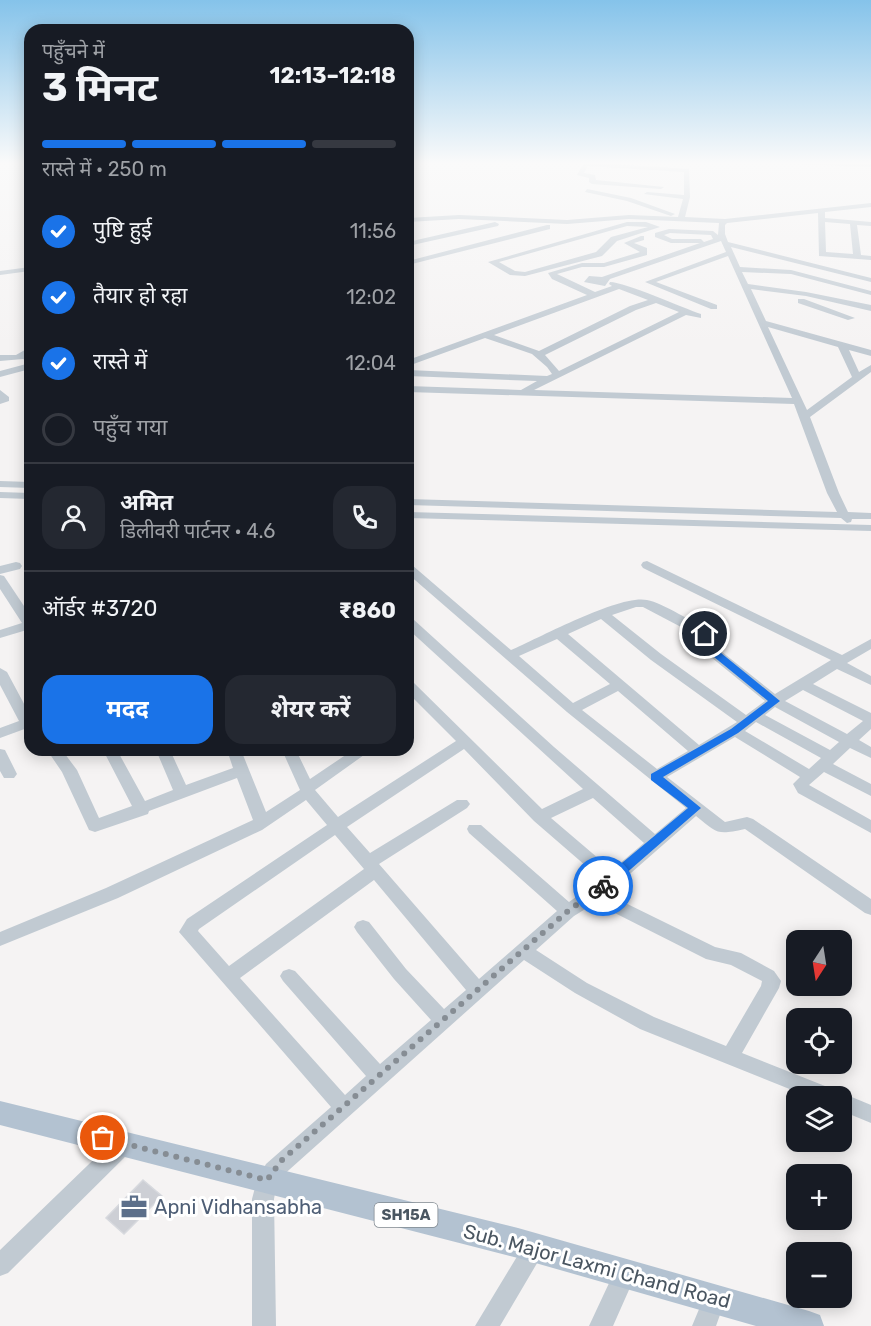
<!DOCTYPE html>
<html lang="hi">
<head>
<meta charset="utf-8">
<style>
  body { margin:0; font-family:Rubik,"Noto Sans Devanagari",sans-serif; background:#242831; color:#f1f3f6; height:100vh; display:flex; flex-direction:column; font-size:22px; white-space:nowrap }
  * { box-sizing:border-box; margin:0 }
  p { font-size:20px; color:#9ea1a6 }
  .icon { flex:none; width:33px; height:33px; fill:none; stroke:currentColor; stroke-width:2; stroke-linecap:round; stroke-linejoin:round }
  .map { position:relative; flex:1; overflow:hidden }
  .side { position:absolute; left:24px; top:24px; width:390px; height:732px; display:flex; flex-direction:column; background:#171b24; border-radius:18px; box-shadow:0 3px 15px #0003 }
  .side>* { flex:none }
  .needle { width:39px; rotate:192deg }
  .tools { position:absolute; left:786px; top:930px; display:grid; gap:12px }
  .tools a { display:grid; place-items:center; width:66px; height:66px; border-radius:12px; background:#171b24; box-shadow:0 3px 15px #0003; font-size:30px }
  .pin { position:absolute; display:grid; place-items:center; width:51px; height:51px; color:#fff; margin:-26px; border:3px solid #fff; border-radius:50%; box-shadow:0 2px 6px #0007 }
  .courier { position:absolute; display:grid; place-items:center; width:60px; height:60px; margin:-30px; border:4px solid #1a73e8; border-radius:50%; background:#fff; color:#222; box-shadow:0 2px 8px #0007 }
  .headline em { font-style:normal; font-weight:700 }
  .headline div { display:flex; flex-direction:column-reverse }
  .headline { display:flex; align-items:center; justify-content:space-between; height:102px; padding:0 18px }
  h1 { font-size:39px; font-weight:700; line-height:45px }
  .bar { display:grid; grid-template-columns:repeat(4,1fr); gap:9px 6px; align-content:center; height:72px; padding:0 18px }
  .bar i { height:8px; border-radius:4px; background:#363941 }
  .bar .active { background:#1a73e8 }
  .bar p { grid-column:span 4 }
  .line { display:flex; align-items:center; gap:15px; padding:0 18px; border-top:2px solid #363941 }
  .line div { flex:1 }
  .round { display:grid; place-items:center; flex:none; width:63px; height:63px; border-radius:18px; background:#242831 }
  ol { padding:0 18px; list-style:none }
  li { display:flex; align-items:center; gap:18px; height:66px }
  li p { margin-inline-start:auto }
  li .icon { padding:6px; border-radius:50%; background:#1a73e8; color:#fff; stroke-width:4 }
  li:last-child { color:#9ea1a6 }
  li i { width:33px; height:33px; border:3px solid #363941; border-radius:50% }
  .button { display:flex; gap:12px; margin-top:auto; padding:12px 18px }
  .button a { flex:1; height:69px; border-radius:18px; background:#1a73e8; color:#fff; font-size:24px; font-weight:700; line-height:69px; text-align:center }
  .button a+a { background:#242831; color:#f1f3f6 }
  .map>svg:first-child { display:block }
  .building { fill:#cdcfd5; stroke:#d7d9de; stroke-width:1.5 }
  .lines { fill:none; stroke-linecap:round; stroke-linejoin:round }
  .minor { fill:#c1cad2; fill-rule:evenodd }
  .major { fill:#b3c2d1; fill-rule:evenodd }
  .route { fill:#1a73e8 }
  .done { stroke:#868d94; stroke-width:6; stroke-dasharray:0 10.8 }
  .labels { text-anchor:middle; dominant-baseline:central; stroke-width:6; stroke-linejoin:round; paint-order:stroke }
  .shield { fill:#fff; stroke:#808990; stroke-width:1.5 }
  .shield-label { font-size:15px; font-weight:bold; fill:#4a5661 }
  .near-service-label { font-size:20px; fill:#4e5e75; stroke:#fff; text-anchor:start }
  .near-street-label { font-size:20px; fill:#4a5661; stroke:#fff }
</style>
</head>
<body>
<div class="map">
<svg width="871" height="1326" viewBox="0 0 871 1326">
  <rect width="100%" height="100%" fill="#f5f3f3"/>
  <!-- building -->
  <path class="building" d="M143 1180 162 1196 124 1234 106 1218Z"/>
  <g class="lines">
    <!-- minor -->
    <path class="minor" d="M584 162 689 169 690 197 685 217 725 219 871 203V207L825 212V218L871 222V226L857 225 861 255 871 256V260L819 256 818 213 727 223 725 225V234L728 242 871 278V282L731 247 740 267 791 270 871 291V295L791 274 742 272 748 284 806 292 871 305V311L806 296 751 289 766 321 871 350V356L849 350 859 372 871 365V372L810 417 839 493 848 512 871 513V519H852L851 522 847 523 841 518 408 505V499L837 512 827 493 794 404 408 392V386L521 390 537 381 408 376V370L547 376 552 374 547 367 532 354 485 338 408 366V360L587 295 552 279 548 273 582 263H604L640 252 624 243 641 236H644V240L634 243 647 248V255L604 267H582L557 274 595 292 612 286 609 284 610 282C625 282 683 308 701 314V318L686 315 534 390 792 398 728 256 656 282 717 305V309H711L645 282 726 252 721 241 610 279 605 286 584 282 589 276 602 277 700 243H671L655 237V233L669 229 713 231 718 235 719 223 629 219 567 224 459 219 408 222V218L459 215 567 220 629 215 678 217 683 199 644 194 647 192 684 195V172L588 166 584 173 595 175 596 180 664 187 661 189 592 184 589 182V178L577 175ZM825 222 850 224 853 254 826 252ZM670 233 711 235 713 239 704 242 701 239H672L664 235ZM619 289 648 300 630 306 539 351 494 335ZM656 303 679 312 559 371 545 355 636 310ZM768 327 838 347 852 377 807 410Z
      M786 162 866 164 871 162V167L789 164Z
      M587 189 631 198 675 214 671 216 627 201 585 192Z
      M495 222 499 224 498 226 408 246V242Z
      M627 222H646L660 227 617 241 602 256 525 276 510 275 488 262ZM627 226 648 227 611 237 596 252 525 272 515 271 499 262Z
      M547 225H550V229L408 265V261Z
      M30 267V271L0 275V271Z
      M798 299H804L855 318 848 320 798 303Z
      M30 347V354L27 355 30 356V362L23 359 0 361V355H16Z
      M30 363V369L0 377V371Z
      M0 390 9 397V401L0 404Z
      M0 481 30 482V488L0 487Z
      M0 492 30 493V499L0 498Z
      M408 512 871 525V531L408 518Z
      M647 561 842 655 871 639V649L847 663 871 676V685L837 669 813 684 871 713V729L859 740 871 747V758L850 748 833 764 871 784V796L824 772 809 785 871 820V833L798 793 793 784 800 777 735 737 667 777 725 822 747 817 753 819 871 899V915L865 913 745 829C717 835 718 834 696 816L607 894 715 947 741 953 774 971 781 981 779 988 742 1053 835 1090 837 1095 842 1093 871 1105V1123L842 1111V1096H807L640 1029 575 993 524 960 280 1178 277 1183 274 1199 276 1326H252V1199L257 1180 266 1164 331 1107 179 932 187 919 327 825 306 800 262 830 118 898 0 946V932L106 888 253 820 237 778 149 811 148 814 95 832 89 830 62 772 47 750H62L77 770 99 818 132 806 103 750H117L145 801 173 790 156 750H170L186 785 233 768 227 750H241L266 812 300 790 282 750H296L310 779 353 750H371L315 790 338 817 456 741 408 693V681L413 682 542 809 583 789 408 629V618L413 619 554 747 655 834 686 808 567 712 408 574V564L412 565 511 650C539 638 620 594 647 600 663 603 694 623 710 631L715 638 712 644 775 694 831 660 643 568 641 565 643 562ZM636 607H643L700 637 697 642 701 649 765 701 746 715 661 654 612 615ZM601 619 651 660 737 722 699 745 568 634ZM557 639 610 684 573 703 519 656ZM803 690 863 721 847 734 785 701ZM618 691 688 751 657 769 582 710ZM775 707 839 742 830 750 765 715ZM756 722 821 758 809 769 745 731ZM464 749 534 821 601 879 569 902 481 825H469L467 829 469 833 557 911 479 979 379 864 467 808 470 804 467 800H457L370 853 347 827ZM593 798 644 843 612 870 551 818ZM335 835 364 869 229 966 198 931 199 929ZM374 880 466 990 444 1009 406 969 369 922 363 920 357 922 354 927 357 932 394 979 431 1020 380 1064 295 971 289 969 283 971 280 976 283 981 366 1076 345 1095 240 978ZM595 903 706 959 731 965 762 981 761 986 726 1046 654 1017 587 983 536 950 574 916Z
      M16 562 20 563 22 566 20 569 0 574V566Z
      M0 575 4 576 30 615V629L0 638V630L22 623 0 589Z
      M0 668 7 672 30 715V727L0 738V728L19 721 0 685Z
      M0 749 5 750 17 774 14 778H4L0 771Z
      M124 1134 131 1137 134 1144 131 1151 8 1273 0 1276V1250L117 1137Z
      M535 1237 543 1240 546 1248 500 1326H475L527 1240Z
      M625 1263 633 1266 636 1274 613 1326H589L617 1266Z
      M715 1287 723 1290 726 1298 716 1326H692L707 1290Z"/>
    <!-- major -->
    <path class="major" d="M0 1101 518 1228 809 1311 820 1315 824 1326H756L518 1258 0 1125Z"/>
  </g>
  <!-- sky -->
  <linearGradient id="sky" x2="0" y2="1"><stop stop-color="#85c3ea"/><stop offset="0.47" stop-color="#fafafa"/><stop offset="1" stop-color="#fafafa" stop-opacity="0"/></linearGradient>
  <rect width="871" height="347" fill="url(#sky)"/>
  <!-- route -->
  <path class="route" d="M702 632H709L713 638 710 644 780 701 738 733 663 777 701 808 608 889H599V882L688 808 651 780V774L731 729 768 701 703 648 699 642 703 638Z"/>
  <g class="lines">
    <!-- done -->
    <path class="done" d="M103 1138 267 1180 282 1160 568 911 603 886"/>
  </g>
  <!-- icons -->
  <defs>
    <g id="office-bare" transform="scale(2.07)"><path d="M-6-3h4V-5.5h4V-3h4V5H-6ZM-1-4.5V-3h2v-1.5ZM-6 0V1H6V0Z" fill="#5c6f8a" stroke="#fff" stroke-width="2.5" paint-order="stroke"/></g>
  </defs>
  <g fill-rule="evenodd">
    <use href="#office-bare" x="134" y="1207"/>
  </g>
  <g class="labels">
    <!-- shield labels -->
    <rect class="shield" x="374.5" y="1203" width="63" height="24" rx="4.5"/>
    <g class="shield-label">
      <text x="406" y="1215">SH15A</text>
    </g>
    <!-- near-service labels -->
    <g class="near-service-label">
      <text x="154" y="1207">Apni Vidhansabha</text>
    </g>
    <!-- near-street labels -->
    <g class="near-street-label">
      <text transform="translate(597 1266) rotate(15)">Sub. Major Laxmi Chand Road</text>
    </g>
  </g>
</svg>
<div class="tools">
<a><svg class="needle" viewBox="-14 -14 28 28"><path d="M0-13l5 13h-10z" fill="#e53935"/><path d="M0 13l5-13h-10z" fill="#9ea1a6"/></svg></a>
<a><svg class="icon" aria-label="locate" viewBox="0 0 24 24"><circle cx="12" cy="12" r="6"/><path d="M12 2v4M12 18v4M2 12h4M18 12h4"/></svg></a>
<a><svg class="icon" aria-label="layers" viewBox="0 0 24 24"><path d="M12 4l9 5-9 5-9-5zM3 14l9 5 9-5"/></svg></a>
<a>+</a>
<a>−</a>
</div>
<div class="pin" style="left:103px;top:1138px;background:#ea580c"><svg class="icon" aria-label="bag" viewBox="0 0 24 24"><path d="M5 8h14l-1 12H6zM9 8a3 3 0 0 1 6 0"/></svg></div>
<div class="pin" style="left:705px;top:634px;background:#1f2937"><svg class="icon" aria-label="home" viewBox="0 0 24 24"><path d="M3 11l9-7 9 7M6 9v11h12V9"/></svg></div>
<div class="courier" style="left:603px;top:886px"><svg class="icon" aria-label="bike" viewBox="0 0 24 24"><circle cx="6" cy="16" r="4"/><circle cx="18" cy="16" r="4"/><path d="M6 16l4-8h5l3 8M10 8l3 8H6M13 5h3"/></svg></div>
<section class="side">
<div class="headline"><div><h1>3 मिनट</h1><p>पहुँचने में</p></div><em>12:13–12:18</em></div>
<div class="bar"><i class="active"></i><i class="active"></i><i class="active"></i><i></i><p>रास्ते में · 250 m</p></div>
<ol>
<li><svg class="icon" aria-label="check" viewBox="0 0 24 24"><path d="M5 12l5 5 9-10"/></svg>पुष्टि हुई<p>11:56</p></li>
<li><svg class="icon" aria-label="check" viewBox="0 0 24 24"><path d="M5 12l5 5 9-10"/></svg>तैयार हो रहा<p>12:02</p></li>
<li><svg class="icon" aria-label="check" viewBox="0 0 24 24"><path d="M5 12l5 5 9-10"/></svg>रास्ते में<p>12:04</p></li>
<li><i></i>पहुँच गया</li>
</ol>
<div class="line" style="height:108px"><a class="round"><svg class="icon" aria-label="person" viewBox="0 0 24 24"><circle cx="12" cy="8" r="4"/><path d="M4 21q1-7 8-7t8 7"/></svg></a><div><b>अमित</b><p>डिलीवरी पार्टनर · 4.6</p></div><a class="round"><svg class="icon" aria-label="phone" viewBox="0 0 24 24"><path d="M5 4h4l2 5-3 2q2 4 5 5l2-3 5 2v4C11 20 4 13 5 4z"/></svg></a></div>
<div class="line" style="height:78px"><div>ऑर्डर #3720</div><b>₹860</b></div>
<div class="button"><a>मदद</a><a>शेयर करें</a></div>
</section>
</div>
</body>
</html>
